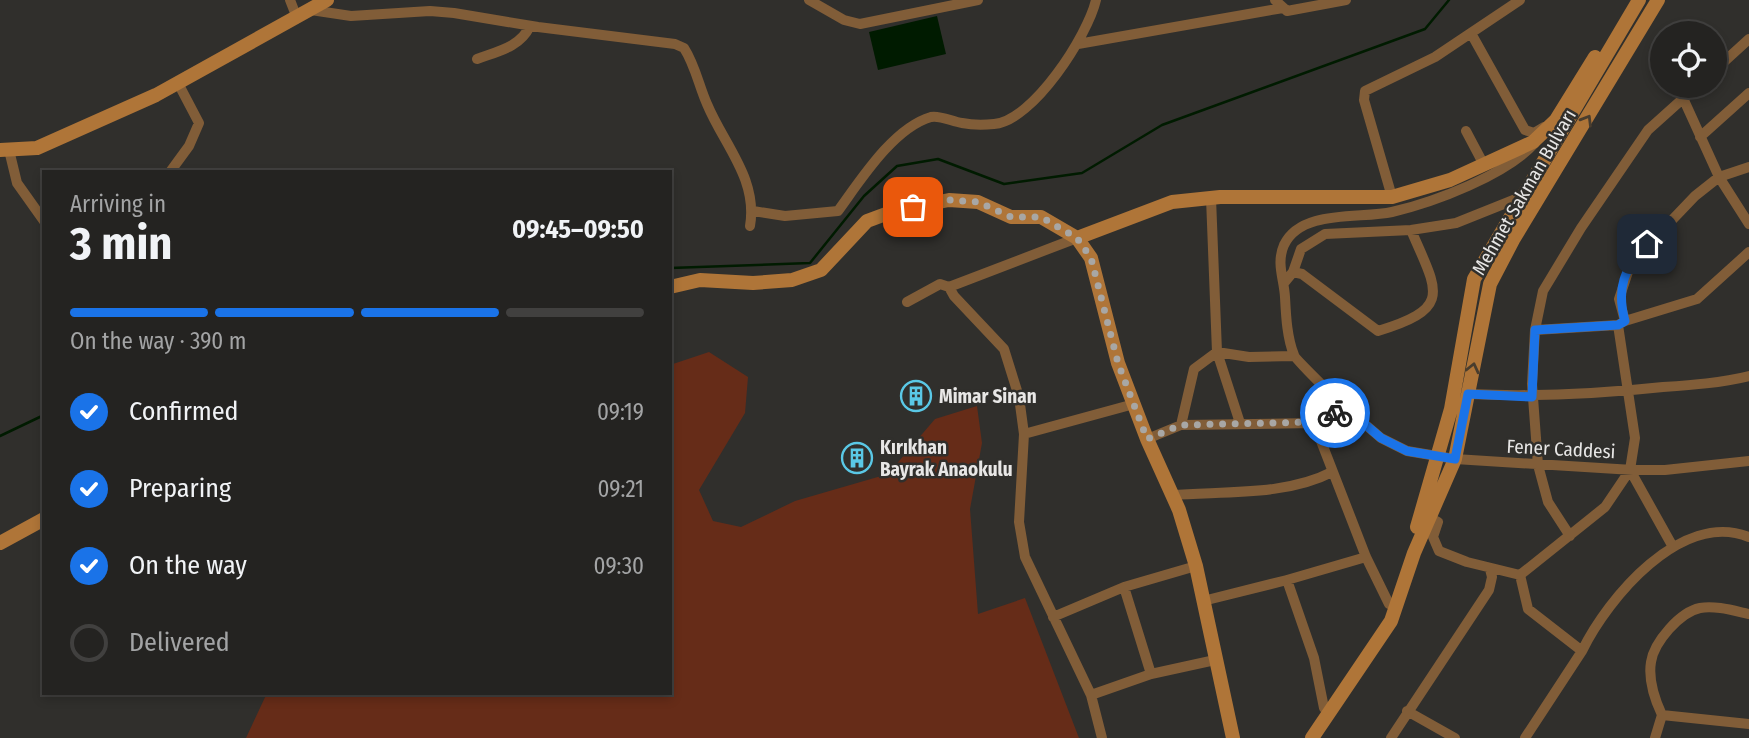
<!DOCTYPE html>
<html lang="en">
<head>
<meta charset="utf-8">
<style>
  body { margin:0; font-family:"Fira Sans Condensed",sans-serif; background:#2c2b2a; color:#f1f3f6; height:100vh; display:flex; flex-direction:column; font-size:26px; white-space:nowrap }
  * { box-sizing:border-box; margin:0 }
  p { font-size:23px; color:#a3a4a5 }
  .icon { flex:none; width:38px; height:38px; fill:none; stroke:currentColor; stroke-width:2; stroke-linecap:round; stroke-linejoin:round }
  .map { position:relative; flex:1; overflow:hidden }
  .sheet { position:absolute; left:42px; top:170px; width:630px; height:525px; display:flex; flex-direction:column; background:#242321; border-radius:0px; box-shadow:0 4px 10px #0003,0 0 0 2px #41403f }
  .sheet>* { flex:none }
  .buttons { position:absolute; left:1650px; top:21px; display:grid; gap:14px }
  .buttons a { display:grid; place-items:center; width:77px; height:77px; border-radius:50%; background:#242321; box-shadow:0 4px 10px #0003,0 0 0 2px #41403f; font-size:35px }
  .pin { position:absolute; display:grid; place-items:center; width:60px; height:60px; color:#fff; margin:-30px; border-radius:14px; box-shadow:0 4px 10px #0006 }
  .courier { position:absolute; display:grid; place-items:center; width:70px; height:70px; margin:-35px; border:5px solid #1a73e8; border-radius:50%; background:#fff; color:#222; box-shadow:0 2px 9px #0007 }
  .summary em { font-style:normal; font-weight:700 }
  .summary div { display:flex; flex-direction:column-reverse }
  .summary { display:flex; align-items:center; justify-content:space-between; height:119px; padding:0 28px }
  h1 { font-size:46px; font-weight:700; line-height:52px }
  .bar { display:grid; grid-template-columns:repeat(4,1fr); gap:10px 7px; align-content:center; height:84px; padding:0 28px }
  .bar i { height:9px; border-radius:5px; background:#41403f }
  .bar .current { background:#1a73e8 }
  .bar p { grid-column:span 4 }
  ol { padding:0 28px; list-style:none }
  li { display:flex; align-items:center; gap:21px; height:77px }
  li p { margin-inline-start:auto }
  li .icon { padding:7px; border-radius:50%; background:#1a73e8; color:#fff; stroke-width:4 }
  li:last-child { color:#a3a4a5 }
  li i { width:38px; height:38px; border:4px solid #41403f; border-radius:50% }
  .map>svg:first-child { display:block }
  .green { fill:#662c18 }
  .water { fill:#001b00 }
  .lines { fill:none; stroke-linecap:round; stroke-linejoin:round }
  .stream { stroke:#001b00; stroke-width:2.5 }
  .street { stroke:#815d38; stroke-width:10 }
  .secondary { stroke:#af7538; stroke-width:14 }
  .oneway { stroke:#493d2e }
  .done { stroke:#a8a7a5; stroke-width:7; stroke-dasharray:0 12.6 }
  .route { stroke:#1a73e8; stroke-width:9 }
  .labels { text-anchor:middle; dominant-baseline:central; stroke-width:5; stroke-linejoin:round; paint-order:stroke }
  .street-label { font-size:19px; fill:#e8e7e6; stroke:#302f2c }
  .poi-label { font-size:19px; font-weight:bold; fill:#e8e7e6; stroke:#302f2c; text-anchor:start }
</style>
</head>
<body>
<div class="map">
<svg width="1749" height="738" viewBox="0 0 1749 738">
  <rect width="100%" height="100%" fill="#302f2c"/>
  <!-- green -->
  <path class="green" d="M709 352 748 377 745 413 699 490 713 521 741 527 795 501 888 474 935 419 977 406 982 443 970 509 978 614 1025 598 1079 738H246L267 693H670V365Z"/>
  <!-- water -->
  <path class="water" d="M937 16 946 54 878 70 869 32Z"/>
  <g class="lines">
    <!-- stream -->
    <path class="stream" d="M670 268 810 263 864 196 897 166 938 159 1004 184 1082 173 1162 125 1425 29 1449 0
      M0 436 44 415"/>
    <!-- street -->
    <path class="street" d="M290 0 297 18
      M809 0 844 20 860 24 978 0
      M1275 0 1287 11 1346 0
      M311 10 351 16 430 11 454 13 538 27 675 44 684 48C695 65 699 86 707 104 724 145 758 179 750 226
      M1472 35 1525 130 1534 133 1544 127
      M1078 44 1283 8
      M477 59C499 51 520 47 530 26
      M1715 70 1749 39
      M1683 98 1719 177 1749 224
      M1466 131 1484 165
      M1700 137 1749 93
      M9 150 17 183 44 221
      M170 172 189 146 199 123 178 83
      M1392 197 1364 100 1365 91 1435 57 1520 0
      M1211 198 1217 352 1240 423
      M753 211 785 216 838 211C860 181 893 128 931 117 940 115 953 122 962 123 972 125 984 125 994 124 1033 121 1088 35 1096 0
      M1077 238 949 287 954 296 1004 349 1019 397 1024 434 1019 522 1025 557 1091 695
      M1293 272 1302 274 1378 331C1454 308 1437 291 1411 230
      M1284 283 1293 272 1301 249 1325 234 1411 230 1456 223 1521 197
      M907 302 940 284 949 287
      M1625 321 1697 299 1749 252
      M1535 330 1618 325
      M1294 356 1249 357 1217 352 1194 369 1181 425 1314 423 1346 408 1381 438 1407 451 1455 459 1633 470H1665L1749 461
      M1468 394C1533 397 1598 394 1663 387 1692 385 1721 383 1749 376
      M1346 408C1340 403 1295 359 1294 355 1287 338 1286 316 1285 297 1284 279 1276 263 1284 245 1301 209 1360 219 1392 212 1435 202 1506 175 1535 143
      M1314 423 1366 557 1389 604
      M1024 434 1134 404
      M1147 439 1181 425
      M1630 470 1673 547
      M1172 495C1223 491 1286 496 1332 472
      M1430 518 1438 522 1433 537 1439 551 1467 562 1520 575 1605 507 1630 470 1635 438 1618 325 1625 321 1619 299 1631 263 1695 196 1719 177 1749 167
      M1570 536 1548 502 1538 465 1532 384 1535 330 1543 291 1581 228 1648 130 1697 86
      M1520 575 1528 609 1582 651C1608 598 1681 510 1749 537
      M1124 587 1151 674
      M1203 601 1287 580
      M1053 617 1124 587 1196 566
      M1324 708 1314 658 1287 580 1366 557
      M1407 711 1455 738
      M1662 715 1749 724
      M1102 738 1091 695 1151 674 1215 660
      M1391 738 1489 590 1492 577 1490 569
      M1525 738 1582 651
      M1655 738 1662 715C1655 700 1648 680 1651 662 1654 642 1680 612 1700 608 1715 605 1735 611 1749 614"/>
    <!-- secondary -->
    <path class="secondary" d="M0 150 37 148 156 95 327 0
      M1077 238 1172 202 1220 197H1392L1450 180 1533 142 1556 120 1595 57
      M670 287 700 280 753 283 792 280 821 270 867 221 894 211 949 200 978 202 1011 217H1041L1077 238 1091 258 1118 363 1147 439 1179 510 1196 566 1233 738
      M1417 527 1451 409 1474 279 1639 0
      M0 543 44 519
      M1312 738 1391 621 1414 553 1455 459 1490 284 1513 240 1658 0"/>
  </g>
  <!-- one-way arrows -->
  <defs><path id="oneway-chevron" d="M-2-3.5L2.5 0L-2 3.5" fill="none" stroke-width="1.6" stroke-linecap="round" stroke-linejoin="round" transform="scale(1.75)"/></defs>
  <g class="oneway">
    <use href="#oneway-chevron" transform="translate(1587 120) rotate(-59)"/>
    <use href="#oneway-chevron" transform="translate(1473 368) rotate(-77)"/>
  </g>
  <g class="lines">
    <!-- done -->
    <path class="done" d="M913 207 949 200 978 202 1011 217H1041L1077 238 1091 258 1118 363 1147 439 1181 425 1314 422 1335 413"/>
    <!-- route -->
    <path class="route" d="M1335 413 1346 408 1381 438 1407 451 1455 459 1468 394 1532 397 1535 330 1618 325 1625 321C1616 288 1624 269 1647 244"/>
  </g>
  <!-- icons -->
  <defs>
    <g id="building-ring" transform="scale(1.575)"><circle r="9.5" fill="#302f2c" stroke="#5ac8e6" stroke-width="1.5"/><path d="M-4-6H4V6H1V3H-1V6H-4ZM-2.5-4.3h1.7v1.8h-1.7ZM.8-4.3h1.7v1.8H.8ZM-2.5-1h1.7V.8h-1.7ZM.8-1h1.7V.8H.8Z" fill="#5ac8e6"/></g>
  </defs>
  <g fill-rule="evenodd">
    <use href="#building-ring" x="916" y="396"/>
    <use href="#building-ring" x="857" y="458"/>
  </g>
  <g class="labels">
    <!-- street labels -->
    <g class="street-label">
      <text transform="translate(1524 192) rotate(-60)">Mehmet Sakman Bulvarı</text>
      <text transform="translate(1561 449) rotate(3)">Fener Caddesi</text>
    </g>
    <!-- poi labels -->
    <g class="poi-label">
      <text x="939" y="396">Mimar Sinan</text>
      <text x="880" y="447">Kırıkhan<tspan x="880" dy="22">Bayrak Anaokulu</tspan></text>
    </g>
  </g>
</svg>
<div class="buttons">
<a><svg class="icon" aria-label="locate" viewBox="0 0 24 24"><circle cx="12" cy="12" r="6"/><path d="M12 2v4M12 18v4M2 12h4M18 12h4"/></svg></a>
</div>
<div class="pin" style="left:913px;top:207px;background:#ea580c"><svg class="icon" aria-label="bag" viewBox="0 0 24 24"><path d="M5 8h14l-1 12H6zM9 8a3 3 0 0 1 6 0"/></svg></div>
<div class="pin" style="left:1647px;top:244px;background:#1f2937"><svg class="icon" aria-label="home" viewBox="0 0 24 24"><path d="M3 11l9-7 9 7M6 9v11h12V9"/></svg></div>
<div class="courier" style="left:1335px;top:413px"><svg class="icon" aria-label="bike" viewBox="0 0 24 24"><circle cx="6" cy="16" r="4"/><circle cx="18" cy="16" r="4"/><path d="M6 16l4-8h5l3 8M10 8l3 8H6M13 5h3"/></svg></div>
<section class="sheet">
<div class="summary"><div><h1>3 min</h1><p>Arriving in</p></div><em>09:45–09:50</em></div>
<div class="bar"><i class="current"></i><i class="current"></i><i class="current"></i><i></i><p>On the way · 390 m</p></div>
<ol>
<li><svg class="icon" aria-label="check" viewBox="0 0 24 24"><path d="M5 12l5 5 9-10"/></svg>Confirmed<p>09:19</p></li>
<li><svg class="icon" aria-label="check" viewBox="0 0 24 24"><path d="M5 12l5 5 9-10"/></svg>Preparing<p>09:21</p></li>
<li><svg class="icon" aria-label="check" viewBox="0 0 24 24"><path d="M5 12l5 5 9-10"/></svg>On the way<p>09:30</p></li>
<li><i></i>Delivered</li>
</ol>
</section>
</div>
</body>
</html>
